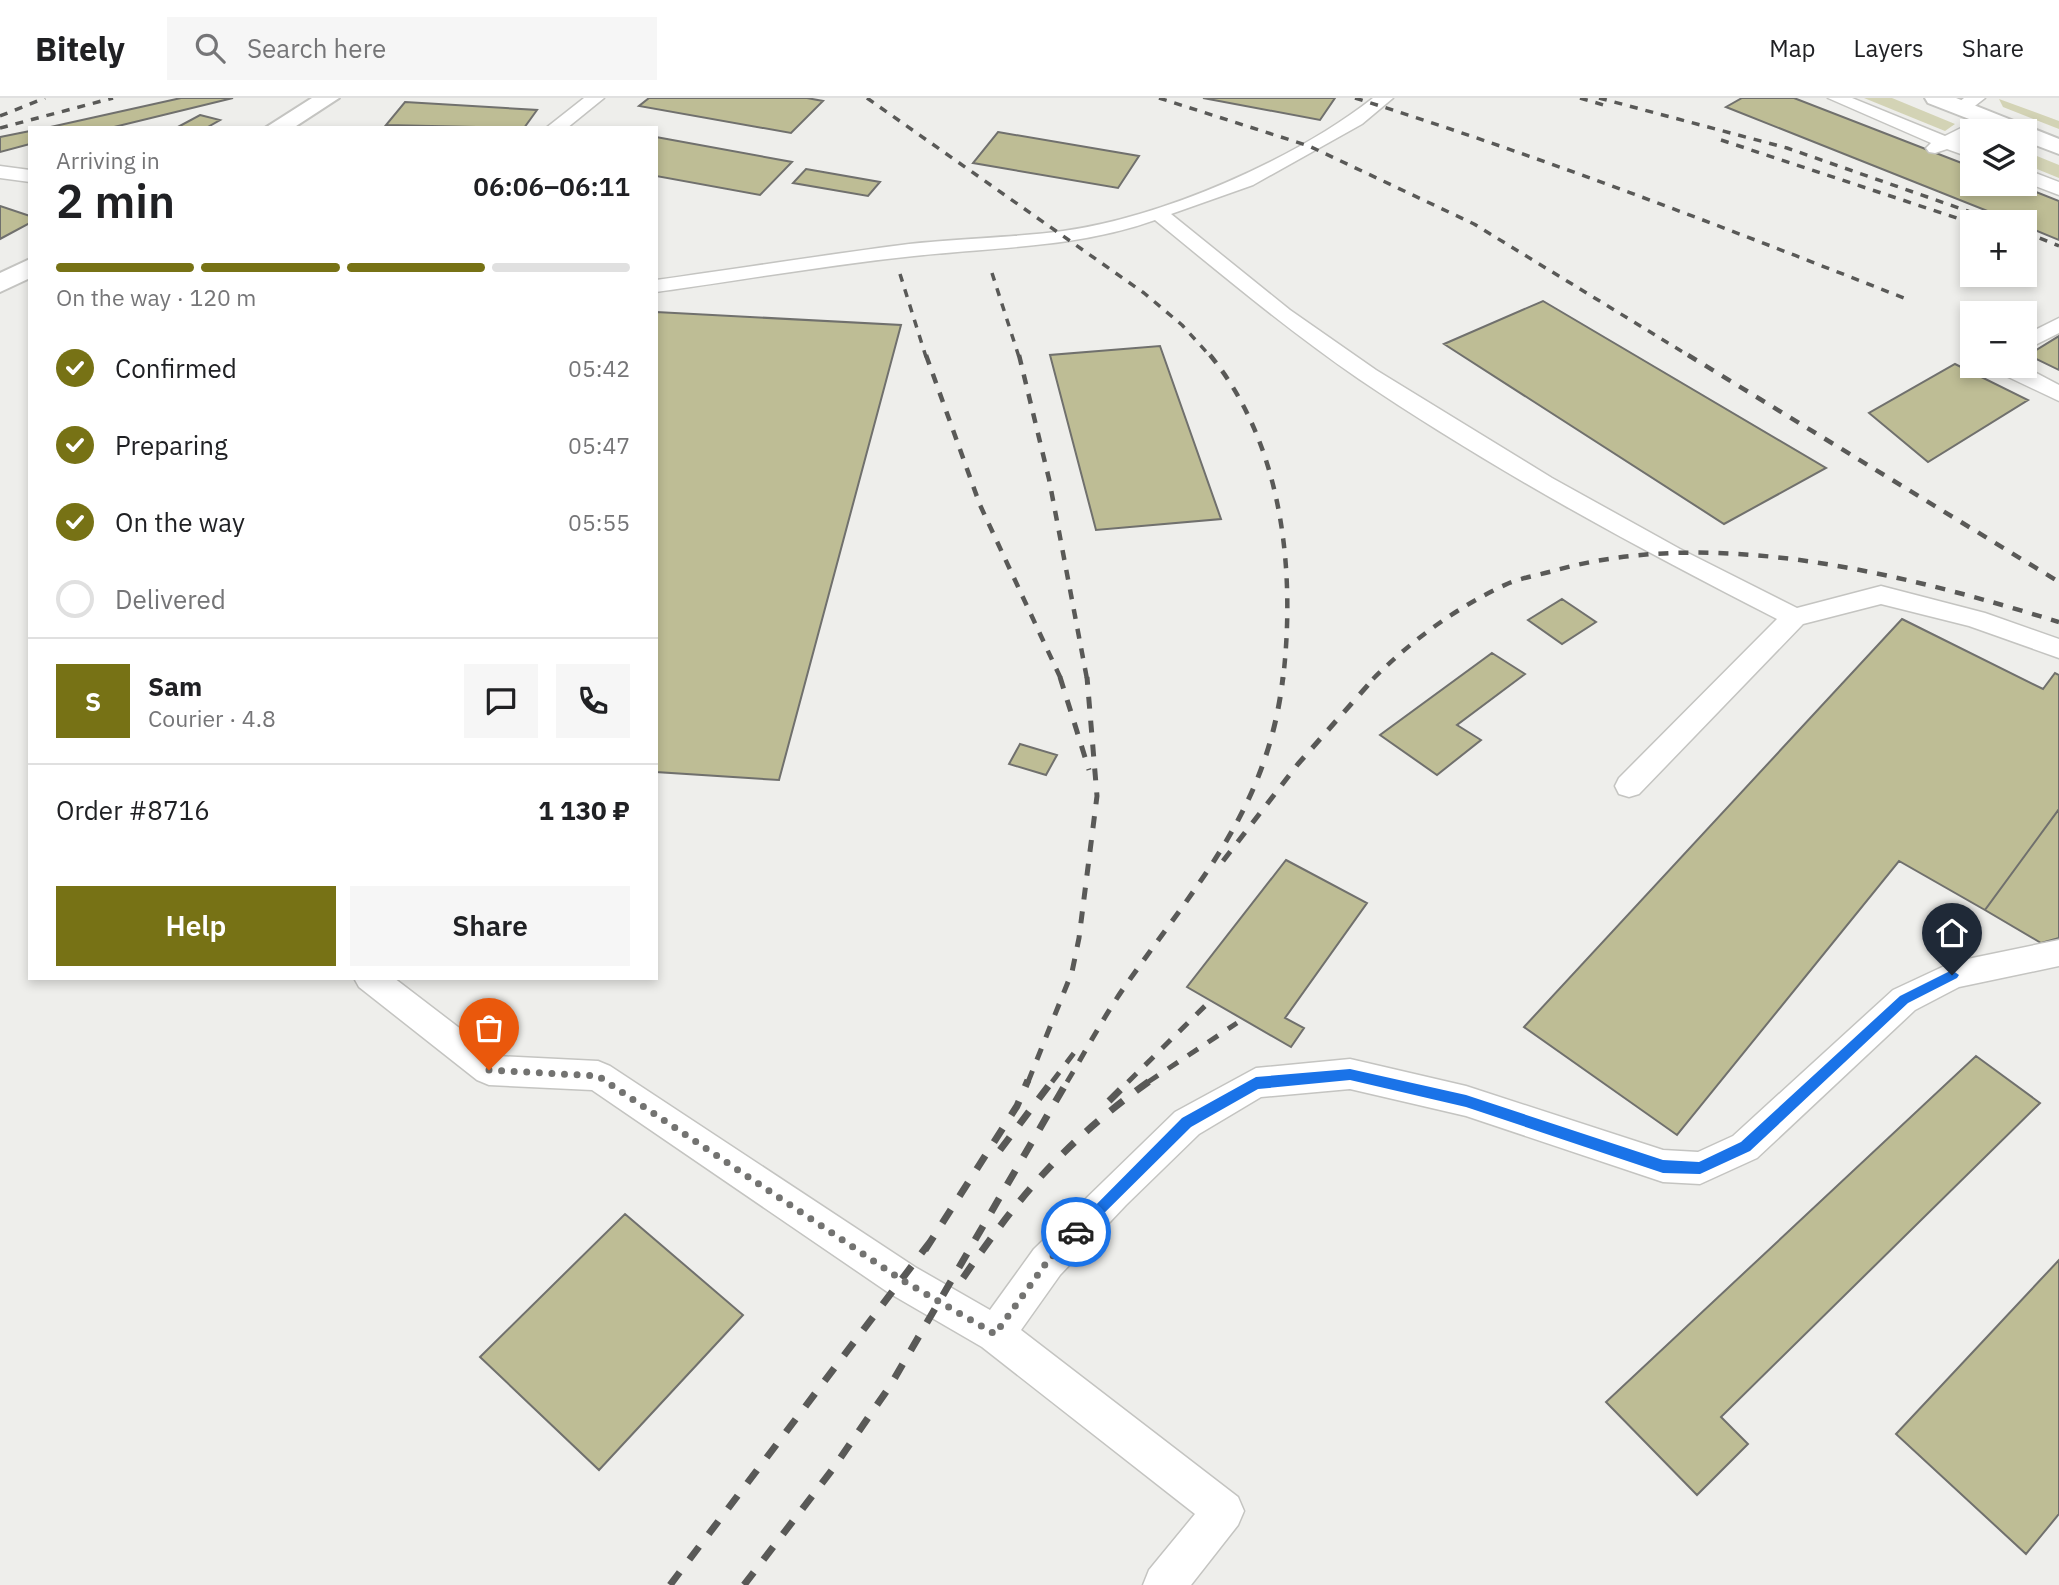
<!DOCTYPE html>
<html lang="en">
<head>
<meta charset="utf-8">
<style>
  body { margin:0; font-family:"IBM Plex Sans",sans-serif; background:#f6f6f6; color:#202124; height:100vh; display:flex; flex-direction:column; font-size:26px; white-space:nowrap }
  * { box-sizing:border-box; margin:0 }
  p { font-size:23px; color:#757577 }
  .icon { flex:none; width:38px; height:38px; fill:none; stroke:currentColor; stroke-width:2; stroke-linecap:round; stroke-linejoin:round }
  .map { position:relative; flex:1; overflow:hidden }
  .drawer { position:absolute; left:28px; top:28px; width:630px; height:854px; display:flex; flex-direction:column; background:#fff; border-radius:0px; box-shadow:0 4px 10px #0003 }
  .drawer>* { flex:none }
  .buttons { position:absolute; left:1960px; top:21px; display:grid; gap:14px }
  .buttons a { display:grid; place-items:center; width:77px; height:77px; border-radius:0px; background:#fff; box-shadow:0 4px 10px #0003; font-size:35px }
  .pin { position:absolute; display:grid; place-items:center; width:60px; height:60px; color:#fff; margin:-72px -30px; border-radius:50% 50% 50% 0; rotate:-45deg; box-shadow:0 0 7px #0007 }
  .pin .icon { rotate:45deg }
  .courier { position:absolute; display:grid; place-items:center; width:70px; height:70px; margin:-35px; border:5px solid #1a73e8; border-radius:50%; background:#fff; color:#222; box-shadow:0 2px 9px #0007 }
  .headline em { font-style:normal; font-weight:600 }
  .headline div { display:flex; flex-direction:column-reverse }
  .headline { display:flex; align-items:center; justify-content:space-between; height:119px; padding:0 28px }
  h1 { font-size:46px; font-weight:600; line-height:52px }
  .bar { display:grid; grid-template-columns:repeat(4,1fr); gap:10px 7px; align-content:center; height:84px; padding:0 28px }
  .bar i { height:9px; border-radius:5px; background:#e0e0e0 }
  .bar .on { background:#777215 }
  .bar p { grid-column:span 4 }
  .line { display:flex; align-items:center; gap:18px; padding:0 28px; border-top:2px solid #e0e0e0 }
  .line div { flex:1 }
  .round { display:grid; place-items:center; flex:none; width:74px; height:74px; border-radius:0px; background:#f6f6f6 }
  ol { padding:0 28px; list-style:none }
  li { display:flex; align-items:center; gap:21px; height:77px }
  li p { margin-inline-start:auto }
  li .icon { padding:7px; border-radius:50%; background:#777215; color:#fff; stroke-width:4 }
  li:last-child { color:#757577 }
  li i { width:38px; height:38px; border:4px solid #e0e0e0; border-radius:50% }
  .button { display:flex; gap:14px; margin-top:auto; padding:14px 28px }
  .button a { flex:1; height:80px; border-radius:0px; background:#777215; color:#fff; font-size:28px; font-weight:600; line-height:80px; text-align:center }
  .button a+a { background:#f6f6f6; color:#202124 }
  header { display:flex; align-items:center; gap:42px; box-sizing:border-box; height:98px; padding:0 35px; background:#fff; border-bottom:2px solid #e0e0e0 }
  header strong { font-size:33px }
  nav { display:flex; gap:38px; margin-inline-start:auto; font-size:24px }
  .search { width:490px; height:63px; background:#f6f6f6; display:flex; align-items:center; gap:18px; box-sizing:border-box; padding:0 24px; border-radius:0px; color:#757577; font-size:26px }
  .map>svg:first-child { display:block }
  .green { fill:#d3d3b5 }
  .building { fill:#bebd95; stroke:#70706d; stroke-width:2 }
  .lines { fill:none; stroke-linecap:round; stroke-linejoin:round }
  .service-casing { stroke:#c4c4c1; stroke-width:3 }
  .tertiary-casing { stroke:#c4c4c1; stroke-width:4 }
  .service { fill:#fff; fill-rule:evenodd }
  .tertiary { fill:#fff; fill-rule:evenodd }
  .rail-far3 { stroke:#595957; stroke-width:3.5; stroke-dasharray:8 8; stroke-linecap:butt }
  .rail-far2 { stroke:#595957; stroke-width:4.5; stroke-dasharray:10 10; stroke-linecap:butt }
  .rail-far1 { stroke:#595957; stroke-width:5; stroke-dasharray:12 12; stroke-linecap:butt }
  .rail { stroke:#595957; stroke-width:7; stroke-dasharray:16 16; stroke-linecap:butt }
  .route { fill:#1a73e8 }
  .done { stroke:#737371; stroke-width:7; stroke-dasharray:0 12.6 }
</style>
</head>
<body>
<header>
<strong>Bitely</strong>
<div class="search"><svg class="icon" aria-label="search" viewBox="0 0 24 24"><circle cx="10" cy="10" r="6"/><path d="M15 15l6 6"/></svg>Search here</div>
<nav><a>Map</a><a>Layers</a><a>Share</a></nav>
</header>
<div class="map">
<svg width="2059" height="1487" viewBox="0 0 2059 1487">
  <rect width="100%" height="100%" fill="#eeeeeb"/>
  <!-- green -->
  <path class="green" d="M1864 0H1892L1955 26 1945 33Z
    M1999 1 2059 23V31L2003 9Z
    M2025 53 2059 67V80L2025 66Z"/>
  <!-- building -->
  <path class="building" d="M181 0H233L110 30H46Z
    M649 0H807L823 3 791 35 639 8Z
    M1203 0H1335L1320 22Z
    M1742 0H1794L1972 69V86H2016L2059 103V142L2025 128V124H2015L1726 9Z
    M405 4 537 12 524 30 386 27Z
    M200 17 220 22 206 30H176Z
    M30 33V46L0 54V39Z
    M998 34 1139 58 1118 90 973 65Z
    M656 39 792 64 760 97 656 78Z
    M806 71 880 84 868 98 793 85Z
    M0 108 30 118V125L0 141Z
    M1543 203 1826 370 1724 426 1444 246Z
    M656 214 901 227 779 682 656 674Z
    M2059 238V272L2028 257Z
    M1160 248 1221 421 1096 432 1050 257Z
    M1955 266 2028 302 1928 364 1869 315Z
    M1562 501 1596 524 1562 546 1528 522Z
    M1902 521 2043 591 2055 575 2059 577V711L1985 812 1899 763 1677 1037 1524 929Z
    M1492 555 1525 576 1457 627 1481 642 1437 677 1380 637Z
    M1020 646 1057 657 1046 677 1009 666Z
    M2059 711V840L2041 845 1985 812Z
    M1286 762 1367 805 1285 920 1304 930 1291 949 1187 889Z
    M1976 958 2040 1005 1721 1319 1748 1346 1697 1397 1606 1304Z
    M625 1116 743 1217 599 1372 480 1259Z
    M2059 1162V1416L2026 1456 1896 1336Z"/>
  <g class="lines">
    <!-- service casing -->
    <g class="service-casing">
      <path id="service" d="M584 0H604L567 30H546Z
        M1373 0H1393L1362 26 1253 87 1171 116 1290 212 1376 272 1552 380 1680 451 1797 510 1881 488 1985 515 2059 541V560L1969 528 1881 506 1803 526 1639 696 1629 699 1619 696 1615 688 1619 680 1777 521C1634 448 1492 371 1359 281 1288 232 1222 177 1155 122 1077 150 995 149 914 158 828 167 742 182 656 194V182C741 170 825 157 909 146 960 140 1012 140 1063 133 1163 119 1294 62 1373 0Z
        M1828 0H1852L1945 38 1985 18 1991 17 2000 22 1982 33H1972V38L1961 44 1972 49V60L1947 51 1935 55 1929 54 1926 50 1931 45Z
        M1964 0H1985L1967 14H1955L1952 10Z
        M0 68 30 72V84L0 80Z
        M2025 71 2059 84V97L2025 84Z
        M2059 220V235L2025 252V237Z
        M2001 268H2023L2059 287V303L2002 276 1999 271Z
        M2059 842V868L1959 889 1915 912 1757 1060 1700 1086 1663 1084 1466 1018 1350 991 1261 999 1199 1036 1126 1107 1060 1177 1021 1232 1238 1399 1244 1413 1238 1427 1191 1487H1143L1149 1472 1195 1416 982 1249 889 1195 592 992 489 987 477 982 359 889 354 880H394L496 958 598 963 610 968 915 1169 990 1212 1034 1151 1175 1014 1256 970 1350 961 1466 988 1663 1052 1698 1054 1733 1038 1893 892 1953 864Z"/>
    </g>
    <!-- tertiary casing -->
    <g class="tertiary-casing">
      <path id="tertiary" d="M312 0H339L293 30H265Z
        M1925 0H1956L2059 41V56L2025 43V33H2000L1928 5Z
        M30 161V180L0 194V175Z"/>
    </g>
    <!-- service -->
    <use href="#service" class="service"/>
    <!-- tertiary -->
    <use href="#tertiary" class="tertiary"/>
    <!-- rail-far3 -->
    <path class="rail-far3" d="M867 0 1144 195 1182 227 1211 259
      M1159 0 1309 48 1474 126 1691 259
      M1355 0C1543 59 1726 130 1909 202
      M1580 0 1607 8
      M1599 0 1787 50 1999 124
      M0 18 45 0
      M0 30 113 0
      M1721 42 1972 125
      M2025 134 2059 148
      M992 175 1019 259
      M900 176 926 259"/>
    <!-- rail-far2 -->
    <path class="rail-far2" d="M926 257 980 407 1061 581
      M1019 257 1049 381 1087 581
      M1210 257C1282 345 1296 471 1283 581
      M1688 257 2059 484
      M1373 581C1412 542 1457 509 1507 486 1521 480 1538 477 1553 473 1715 427 1903 476 2059 524"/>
    <!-- rail-far1 -->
    <path class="rail-far1" d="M1060 579 1089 672
      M1223 763 1298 666 1375 579
      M1028 984 1072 874 1079 840 1097 698 1087 579
      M1052 984 1074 955
      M1067 984C1087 951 1105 916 1128 884 1200 782 1268 709 1283 579
      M1128 984 1207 906
      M1148 984 1237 925"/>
    <!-- rail -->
    <path class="rail" d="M1109 1003 1130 982
      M1000 1052 1053 982
      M925 1152 1017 1008 1028 982
      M963 1180C1021 1095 1066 1043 1151 982
      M670 1487 930 1144
      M744 1487 832 1372 890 1288 1068 982"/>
  </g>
  <!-- route -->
  <path class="route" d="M1952 872 1959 877 1957 880 1908 905 1750 1053 1700 1076 1663 1075 1466 1009 1350 982 1258 991 1191 1029 1080 1139 1076 1140 1069 1134 1182 1020 1256 979 1350 971 1466 997 1663 1062 1699 1064 1741 1044 1900 898Z"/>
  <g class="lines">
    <!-- done -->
    <path class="done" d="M489 972 598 978 902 1182 995 1236 1047 1164 1076 1134"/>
  </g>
</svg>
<div class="buttons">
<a><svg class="icon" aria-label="layers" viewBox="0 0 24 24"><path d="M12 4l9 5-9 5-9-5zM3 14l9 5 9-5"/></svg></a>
<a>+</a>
<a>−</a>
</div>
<div class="pin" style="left:489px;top:972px;background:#ea580c"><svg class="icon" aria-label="bag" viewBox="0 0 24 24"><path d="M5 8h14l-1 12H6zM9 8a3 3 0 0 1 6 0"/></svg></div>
<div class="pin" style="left:1952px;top:877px;background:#1f2937"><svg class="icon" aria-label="home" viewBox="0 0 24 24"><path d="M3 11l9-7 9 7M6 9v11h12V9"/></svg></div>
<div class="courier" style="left:1076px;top:1134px"><svg class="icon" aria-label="car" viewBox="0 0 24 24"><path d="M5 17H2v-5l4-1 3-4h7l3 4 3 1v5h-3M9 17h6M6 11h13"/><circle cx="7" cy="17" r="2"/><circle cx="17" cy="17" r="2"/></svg></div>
<section class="drawer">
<div class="headline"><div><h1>2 min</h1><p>Arriving in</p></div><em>06:06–06:11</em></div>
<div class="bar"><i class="on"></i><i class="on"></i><i class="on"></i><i></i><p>On the way · 120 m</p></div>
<ol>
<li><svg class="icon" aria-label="check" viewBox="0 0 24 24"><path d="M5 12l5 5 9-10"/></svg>Confirmed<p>05:42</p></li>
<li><svg class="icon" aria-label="check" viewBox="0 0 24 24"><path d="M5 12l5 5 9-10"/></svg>Preparing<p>05:47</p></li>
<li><svg class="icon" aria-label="check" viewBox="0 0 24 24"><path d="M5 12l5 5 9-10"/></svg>On the way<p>05:55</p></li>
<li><i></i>Delivered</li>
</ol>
<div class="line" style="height:126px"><b class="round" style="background:#777215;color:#fff">S</b><div><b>Sam</b><p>Courier · 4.8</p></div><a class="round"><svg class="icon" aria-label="chat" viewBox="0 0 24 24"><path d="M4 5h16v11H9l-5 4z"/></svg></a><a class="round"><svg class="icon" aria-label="phone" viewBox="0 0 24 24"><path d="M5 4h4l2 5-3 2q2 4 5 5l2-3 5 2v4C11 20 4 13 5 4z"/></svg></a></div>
<div class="line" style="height:91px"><div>Order #8716</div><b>1 130 ₽</b></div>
<div class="button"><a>Help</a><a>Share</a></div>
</section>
</div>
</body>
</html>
